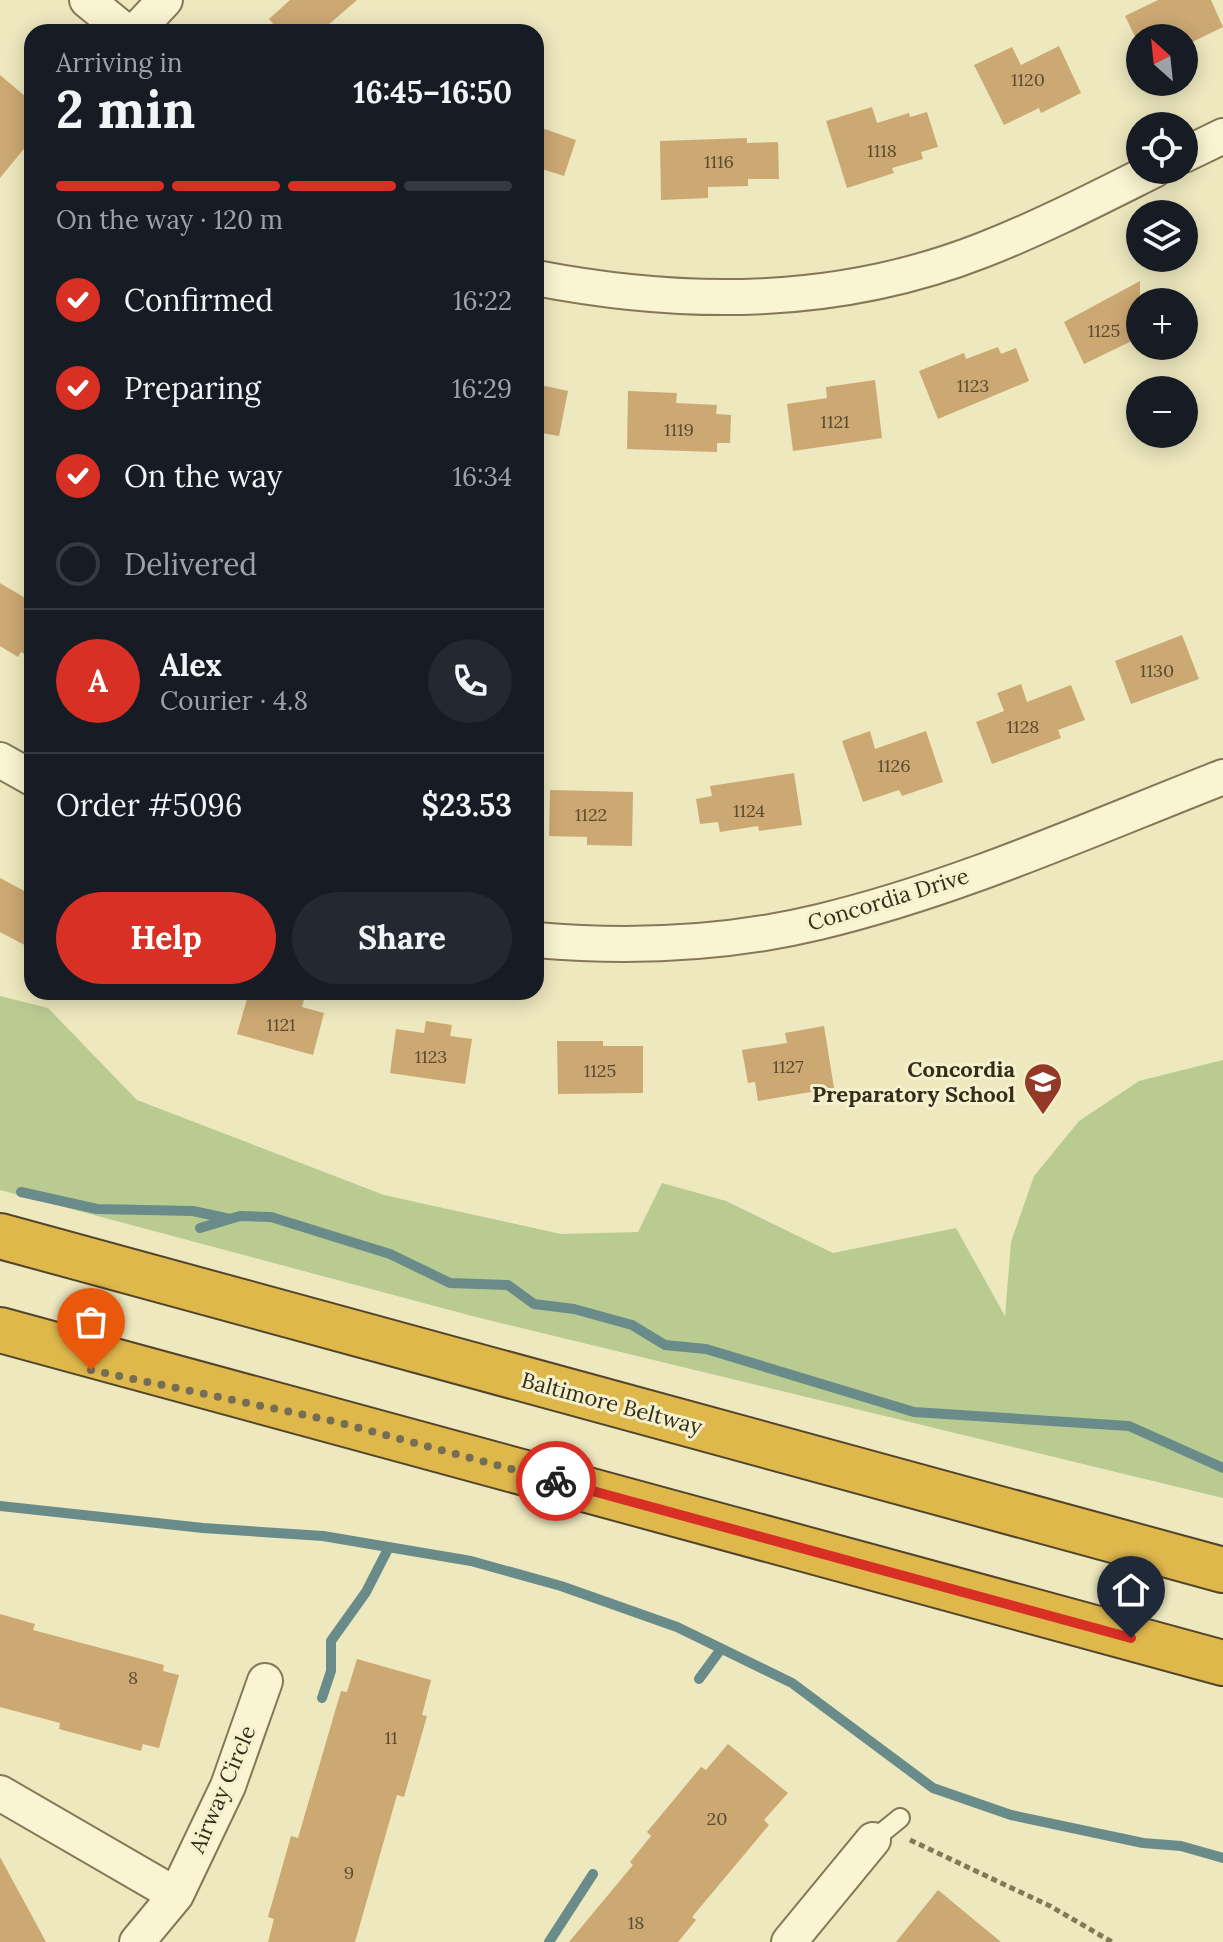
<!DOCTYPE html>
<html lang="en">
<head>
<meta charset="utf-8">
<style>
  body { margin:0; font-family:Lora,serif; background:#242831; color:#f1f3f6; height:100vh; display:flex; flex-direction:column; font-size:30px; white-space:nowrap }
  * { box-sizing:border-box; margin:0 }
  p { font-size:26px; color:#9ea1a6 }
  .icon { flex:none; width:44px; height:44px; fill:none; stroke:currentColor; stroke-width:2; stroke-linecap:round; stroke-linejoin:round }
  .map { position:relative; flex:1; overflow:hidden }
  .side { position:absolute; left:24px; top:24px; width:520px; height:976px; display:flex; flex-direction:column; background:#171b24; border-radius:24px; box-shadow:0 4px 20px #0003 }
  .side>* { flex:none }
  .needle { width:52px; rotate:333deg }
  .tools { position:absolute; left:1126px; top:24px; display:grid; gap:16px }
  .tools a { display:grid; place-items:center; width:72px; height:72px; border-radius:50%; background:#171b24; box-shadow:0 4px 20px #0003; font-size:40px }
  .pin { position:absolute; display:grid; place-items:center; width:68px; height:68px; color:#fff; margin:-82px -34px; border-radius:50% 50% 50% 0; rotate:-45deg; box-shadow:0 0 8px #0007 }
  .pin .icon { rotate:45deg }
  .courier { position:absolute; display:grid; place-items:center; width:80px; height:80px; margin:-40px; border:6px solid #d93025; border-radius:50%; background:#fff; color:#222; box-shadow:0 2px 10px #0007 }
  .headline em { font-style:normal; font-weight:800 }
  .headline div { display:flex; flex-direction:column-reverse }
  .headline { display:flex; align-items:center; justify-content:space-between; height:136px; padding:0 32px }
  h1 { font-size:52px; font-weight:800; line-height:60px }
  .bar { display:grid; grid-template-columns:repeat(4,1fr); gap:12px 8px; align-content:center; height:96px; padding:0 32px }
  .bar i { height:10px; border-radius:6px; background:#363941 }
  .bar .active { background:#d93025 }
  .bar p { grid-column:span 4 }
  .line { display:flex; align-items:center; gap:20px; padding:0 32px; border-top:2px solid #363941 }
  .line div { flex:1 }
  .round { display:grid; place-items:center; flex:none; width:84px; height:84px; border-radius:42px; background:#242831 }
  ol { padding:0 32px; list-style:none }
  li { display:flex; align-items:center; gap:24px; height:88px }
  li p { margin-inline-start:auto }
  li .icon { padding:8px; border-radius:50%; background:#d93025; color:#fff; stroke-width:4 }
  li:last-child { color:#9ea1a6 }
  li i { width:44px; height:44px; border:4px solid #363941; border-radius:50% }
  .button { display:flex; gap:16px; margin-top:auto; padding:16px 32px }
  .button a { flex:1; height:92px; border-radius:48px; background:#d93025; color:#fff; font-size:32px; font-weight:800; line-height:92px; text-align:center }
  .button a+a { background:#242831; color:#f1f3f6 }
  .map>svg:first-child { display:block }
  .green { fill:#bacb92 }
  .lines { fill:none; stroke-linecap:round; stroke-linejoin:round }
  .stream { stroke:#698c8a; stroke-width:10 }
  .building { fill:#cca873 }
  .lane-casing { stroke:#857857; stroke-width:22 }
  .street-casing { stroke:#857857; stroke-width:38 }
  .highway-casing { stroke:#53452b; stroke-width:48 }
  .path { stroke:#857857; stroke-width:5; stroke-dasharray:6 4; stroke-linecap:butt }
  .lane { stroke:#f9f4d1; stroke-width:18 }
  .street { stroke:#f9f4d1; stroke-width:34 }
  .highway { stroke:#dfb84c; stroke-width:44 }
  .done { stroke:#756e54; stroke-width:8; stroke-dasharray:0 14.4 }
  .route { stroke:#d93025; stroke-width:10 }
  .labels { text-anchor:middle; dominant-baseline:central; stroke-width:6; stroke-linejoin:round; paint-order:stroke }
  .number-label { font-size:18px; fill:#5b4b31 }
  .street-label { font-size:22px; fill:#352c1b; stroke:#f5f1cd }
  .poi-label { font-size:22px; font-weight:bold; fill:#352c1b; stroke:#f5f1cd; text-anchor:end }
</style>
</head>
<body>
<div class="map">
<svg width="1223" height="1942" viewBox="0 0 1223 1942">
  <rect width="100%" height="100%" fill="#ede8be"/>
  <!-- green -->
  <path class="green" d="M0 996 48 1008 137 1100 384 1195 561 1234 638 1232 662 1183 726 1201 833 1253 956 1228 1005 1316 1011 1242 1034 1176 1079 1121 1139 1081 1223 1060V1498L476 1317 0 1190Z"/>
  <g class="lines">
    <!-- stream -->
    <path class="stream" d="M21 1192 97 1209 193 1211 230 1219
      M200 1228 240 1216 271 1217 390 1254 450 1283 508 1285 534 1304 574 1309 632 1325 665 1345 706 1349 914 1412 1129 1426 1223 1468
      M0 1506 203 1528 323 1536 471 1561 561 1586 677 1627 792 1683 933 1788 1011 1815 1143 1843 1181 1846 1223 1858
      M699 1679 721 1649
      M322 1698 331 1671V1641L366 1592 389 1547
      M549 1942 593 1874"/>
  </g>
  <!-- building -->
  <path class="building" d="M290 0H357L320 32H280L269 19Z
    M1158 0H1211L1223 27 1184 46V38H1140V47L1125 16Z
    M1059 46 1081 93 1041 113 1039 108 1004 125 974 65 1012 47 1021 65Z
    M0 75 32 102V139L0 178Z
    M872 107 877 123 909 113 910 117 927 112 938 147 921 152 923 159 892 168 894 173 847 188 826 121Z
    M536 126 576 140 564 176 536 167Z
    M747 138V143L778 142 779 179H748V186L708 187V198L661 200 660 141Z
    M1140 281V337L1084 364 1064 322Z
    M998 347 1001 354 1016 348 1029 381 938 419 919 371 964 353 966 359Z
    M875 380 882 438 793 451 787 404 827 398 826 387Z
    M536 384 568 391 559 436 536 432Z
    M628 391 677 393 676 403 717 405 716 414 731 415 730 443H717V452L627 449Z
    M0 583 32 602V659L21 652 18 657 0 646Z
    M1182 635 1199 679 1131 704 1115 661Z
    M1021 684 1027 702 1071 685 1085 720 1058 730 1061 738 992 764 976 722 1004 711 997 693Z
    M870 731 875 749 926 731 943 782 902 796 899 790 863 802 842 741Z
    M794 773 802 825 759 831 758 826 720 832 718 822 700 824 696 799 712 796 710 786Z
    M550 790 633 792 632 846 587 845V837L549 836Z
    M0 878 32 895V949L0 932Z
    M249 992 275 999 277 992H306L302 1007 324 1013 313 1055 237 1034Z
    M426 1021 452 1025 450 1036 472 1039 465 1084 390 1073 396 1029 424 1033Z
    M824 1026 834 1088 758 1101 755 1082 748 1083 742 1050 787 1043 785 1033Z
    M557 1041H603V1046H643V1093L558 1094Z
    M0 1614 35 1624 33 1630 164 1665 163 1671 179 1675 159 1748 143 1744 141 1751 59 1729 60 1723 0 1707Z
    M357 1659 431 1680 422 1715 427 1716 404 1797 397 1795 355 1942H268L274 1919 268 1917 291 1836 298 1838 341 1691 347 1692Z
    M728 1744 788 1793 764 1820 769 1825 692 1917 696 1920 678 1942H569L633 1865 630 1862 651 1836 647 1832 701 1767 706 1770Z
    M0 1857 46 1942H0Z
    M938 1890 1001 1942H896Z"/>
  <g class="lines">
    <!-- lane casing -->
    <g class="lane-casing">
      <path id="lane" d="M873 1840 900 1818"/>
    </g>
    <!-- street casing -->
    <g class="street-casing">
      <path id="street" d="M87 0 126 32
        M135 32 165 0
        M1184 155 1223 136
        M536 278C687 307 838 307 983 250 1042 227 1098 198 1154 170
        M0 760 32 778
        M536 940C629 948 728 944 819 922 957 889 1090 829 1223 777
        M0 1793 176 1895
        M137 1942 176 1895 228 1786 265 1681
        M789 1942 873 1840"/>
    </g>
    <!-- highway casing -->
    <g class="highway-casing">
      <path id="highway" d="M0 1236 1223 1570
        M0 1330 1223 1663"/>
    </g>
    <!-- path -->
    <path class="path" d="M910 1840 1050 1906 1112 1942"/>
    <!-- lane -->
    <use href="#lane" class="lane"/>
    <!-- street -->
    <use href="#street" class="street"/>
    <!-- highway -->
    <use href="#highway" class="highway"/>
  </g>
  <g class="lines">
    <!-- done -->
    <path class="done" d="M91 1370 333 1421 556 1481"/>
    <!-- route -->
    <path class="route" d="M556 1481 1131 1638"/>
  </g>
  <!-- icons -->
  <defs>
    <g id="school-pin" transform="scale(2)"><path d="M0 17L-7.5 6A9.5 9.5 0 1 1 7.5 6Z" fill="#943927" stroke="#f5f1cd"/><path d="M0-5L7-2L0 1L-7-2ZM-4 1L0 2.5L4 1V4Q0 6-4 4Z" fill="#fff"/></g>
  </defs>
  <g fill-rule="evenodd">
    <use href="#school-pin" x="1043" y="1082"/>
  </g>
  <g class="labels">
    <!-- number labels -->
    <g class="number-label">
      <text x="1028" y="79">1120</text>
      <text x="882" y="150">1118</text>
      <text x="719" y="161">1116</text>
      <text x="1104" y="330">1125</text>
      <text x="973" y="385">1123</text>
      <text x="835" y="421">1121</text>
      <text x="679" y="429">1119</text>
      <text x="1157" y="670">1130</text>
      <text x="1023" y="726">1128</text>
      <text x="894" y="765">1126</text>
      <text x="749" y="810">1124</text>
      <text x="591" y="814">1122</text>
      <text x="281" y="1024">1121</text>
      <text x="431" y="1056">1123</text>
      <text x="788" y="1066">1127</text>
      <text x="600" y="1070">1125</text>
      <text x="133" y="1677">8</text>
      <text x="391" y="1737">11</text>
      <text x="717" y="1818">20</text>
      <text x="349" y="1872">9</text>
      <text x="636" y="1922">18</text>
    </g>
    <!-- street labels -->
    <g class="street-label">
      <text transform="translate(888 899) rotate(-17)">Concordia Drive</text>
      <text transform="translate(612 1403) rotate(15)">Baltimore Beltway</text>
      <text transform="translate(222 1789) rotate(-67)">Airway Circle</text>
    </g>
    <!-- poi labels -->
    <g class="poi-label">
      <text x="1015" y="1069">Concordia<tspan x="1015" dy="25">Preparatory School</tspan></text>
    </g>
  </g>
</svg>
<div class="tools">
<a><svg class="needle" viewBox="-14 -14 28 28"><path d="M0-13l5 13h-10z" fill="#e53935"/><path d="M0 13l5-13h-10z" fill="#9ea1a6"/></svg></a>
<a><svg class="icon" aria-label="locate" viewBox="0 0 24 24"><circle cx="12" cy="12" r="6"/><path d="M12 2v4M12 18v4M2 12h4M18 12h4"/></svg></a>
<a><svg class="icon" aria-label="layers" viewBox="0 0 24 24"><path d="M12 4l9 5-9 5-9-5zM3 14l9 5 9-5"/></svg></a>
<a>+</a>
<a>−</a>
</div>
<div class="pin" style="left:91px;top:1370px;background:#ea580c"><svg class="icon" aria-label="bag" viewBox="0 0 24 24"><path d="M5 8h14l-1 12H6zM9 8a3 3 0 0 1 6 0"/></svg></div>
<div class="pin" style="left:1131px;top:1638px;background:#1f2937"><svg class="icon" aria-label="home" viewBox="0 0 24 24"><path d="M3 11l9-7 9 7M6 9v11h12V9"/></svg></div>
<div class="courier" style="left:556px;top:1481px"><svg class="icon" aria-label="bike" viewBox="0 0 24 24"><circle cx="6" cy="16" r="4"/><circle cx="18" cy="16" r="4"/><path d="M6 16l4-8h5l3 8M10 8l3 8H6M13 5h3"/></svg></div>
<section class="side">
<div class="headline"><div><h1>2 min</h1><p>Arriving in</p></div><em>16:45–16:50</em></div>
<div class="bar"><i class="active"></i><i class="active"></i><i class="active"></i><i></i><p>On the way · 120 m</p></div>
<ol>
<li><svg class="icon" aria-label="check" viewBox="0 0 24 24"><path d="M5 12l5 5 9-10"/></svg>Confirmed<p>16:22</p></li>
<li><svg class="icon" aria-label="check" viewBox="0 0 24 24"><path d="M5 12l5 5 9-10"/></svg>Preparing<p>16:29</p></li>
<li><svg class="icon" aria-label="check" viewBox="0 0 24 24"><path d="M5 12l5 5 9-10"/></svg>On the way<p>16:34</p></li>
<li><i></i>Delivered</li>
</ol>
<div class="line" style="height:144px"><b class="round" style="background:#d93025;color:#fff">A</b><div><b>Alex</b><p>Courier · 4.8</p></div><a class="round"><svg class="icon" aria-label="phone" viewBox="0 0 24 24"><path d="M5 4h4l2 5-3 2q2 4 5 5l2-3 5 2v4C11 20 4 13 5 4z"/></svg></a></div>
<div class="line" style="height:104px"><div>Order #5096</div><b>$23.53</b></div>
<div class="button"><a>Help</a><a>Share</a></div>
</section>
</div>
</body>
</html>
